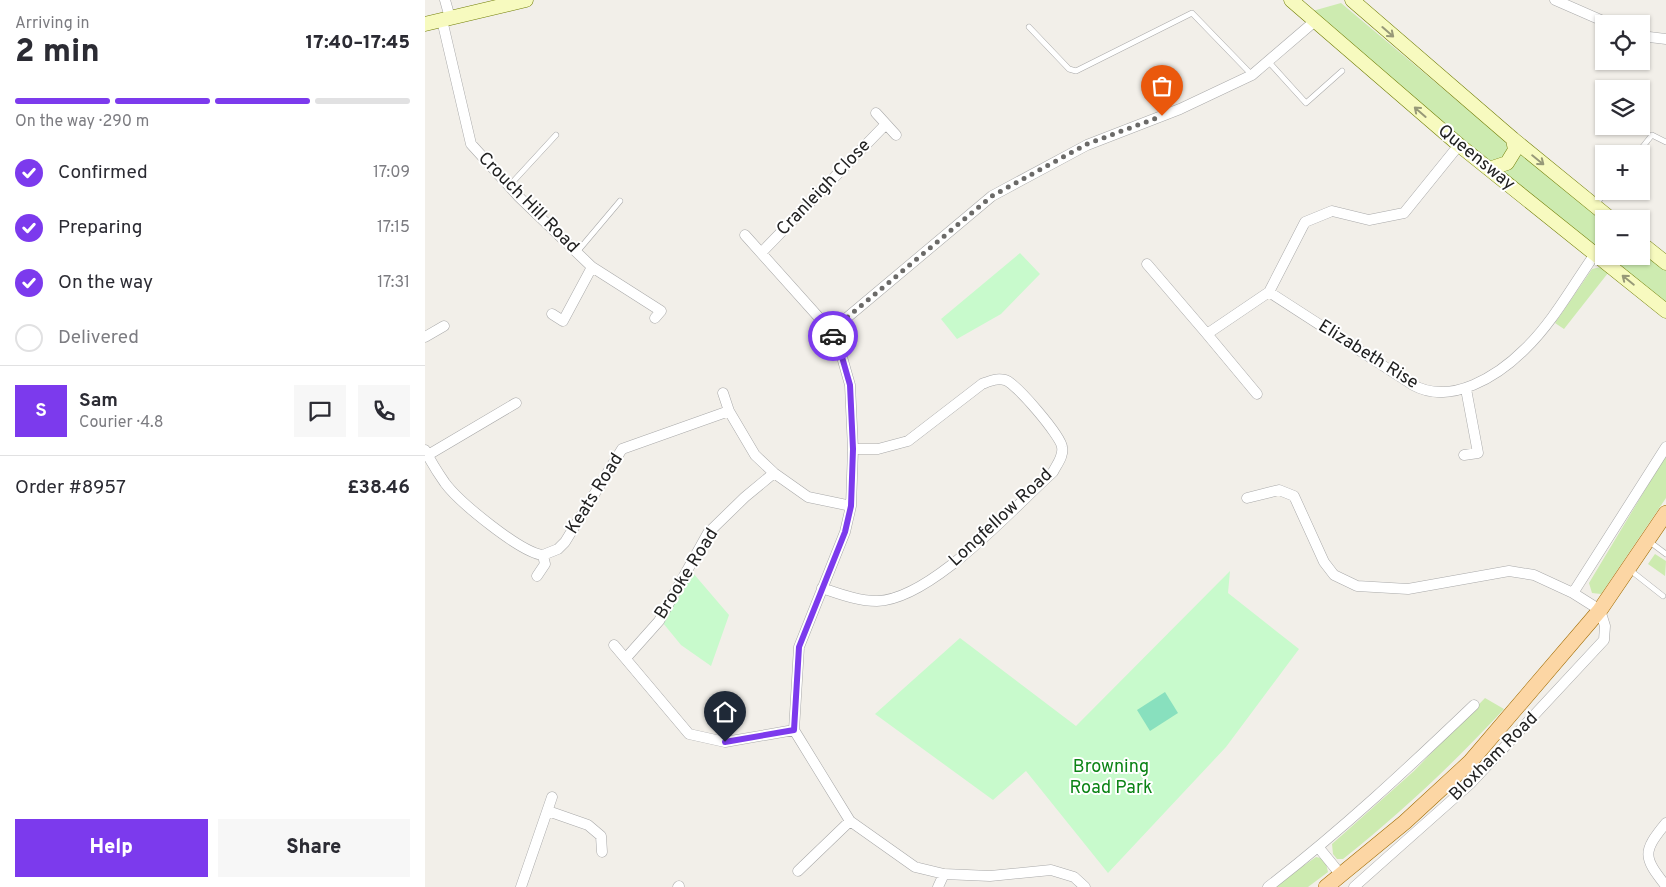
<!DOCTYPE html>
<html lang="en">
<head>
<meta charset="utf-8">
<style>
  body { margin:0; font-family:Overpass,sans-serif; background:#f7f7f7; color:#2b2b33; height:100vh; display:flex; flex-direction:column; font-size:19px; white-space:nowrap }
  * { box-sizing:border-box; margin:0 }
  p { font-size:16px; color:#7c7c81 }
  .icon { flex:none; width:28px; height:28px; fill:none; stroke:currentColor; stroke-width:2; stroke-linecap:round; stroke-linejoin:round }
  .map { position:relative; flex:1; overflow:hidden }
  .side { display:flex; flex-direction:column; background:#fff; width:425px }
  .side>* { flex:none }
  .controls { position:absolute; left:1170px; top:15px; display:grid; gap:10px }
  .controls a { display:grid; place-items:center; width:55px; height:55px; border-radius:0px; background:#fff; box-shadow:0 1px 4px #0004; font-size:25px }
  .pin { position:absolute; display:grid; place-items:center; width:42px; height:42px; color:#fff; margin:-51px -21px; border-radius:50% 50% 50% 0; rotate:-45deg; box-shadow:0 0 5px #0007 }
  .pin .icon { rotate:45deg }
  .courier { position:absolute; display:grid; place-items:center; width:50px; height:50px; margin:-25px; border:4px solid #7c3aed; border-radius:50%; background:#fff; color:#222; box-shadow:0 1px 6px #0007 }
  .overview em { font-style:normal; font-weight:800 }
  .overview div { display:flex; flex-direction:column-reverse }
  .overview { display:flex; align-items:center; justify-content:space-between; height:85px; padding:0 15px }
  h1 { font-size:32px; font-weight:800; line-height:38px }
  .bar { display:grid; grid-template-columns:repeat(4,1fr); gap:8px 5px; align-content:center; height:60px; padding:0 15px }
  .bar i { height:6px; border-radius:4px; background:#e1e1e2 }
  .bar .active { background:#7c3aed }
  .bar p { grid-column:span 4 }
  .line { display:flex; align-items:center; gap:12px; padding:0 15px; border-top:1px solid #e1e1e2 }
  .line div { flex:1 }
  .round { display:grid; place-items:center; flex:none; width:52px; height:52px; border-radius:0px; background:#f7f7f7 }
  ol { padding:0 15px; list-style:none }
  li { display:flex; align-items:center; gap:15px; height:55px }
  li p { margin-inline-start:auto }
  li .icon { padding:5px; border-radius:50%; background:#7c3aed; color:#fff; stroke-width:4 }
  li:last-child { color:#7c7c81 }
  li i { width:28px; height:28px; border:2px solid #e1e1e2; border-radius:50% }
  .action { display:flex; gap:10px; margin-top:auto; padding:10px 15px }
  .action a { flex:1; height:58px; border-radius:0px; background:#7c3aed; color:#fff; font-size:20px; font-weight:800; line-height:58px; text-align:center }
  .action a+a { background:#f7f7f7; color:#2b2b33 }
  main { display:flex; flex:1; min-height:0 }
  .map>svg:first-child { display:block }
  .grass { fill:#cdebb0 }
  .park { fill:#c8facc }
  .pitch { fill:#88e0be }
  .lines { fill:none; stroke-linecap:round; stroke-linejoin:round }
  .lane-casing { stroke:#a9a9a9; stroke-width:6 }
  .street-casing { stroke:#a9a9a9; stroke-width:11 }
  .secondary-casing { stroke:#707d05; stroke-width:15 }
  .primary-casing { stroke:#a06b00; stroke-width:16 }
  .lane { stroke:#fff; stroke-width:5 }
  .street { stroke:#fff; stroke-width:10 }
  .secondary { stroke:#f7fabf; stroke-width:14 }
  .primary { stroke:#fcd6a4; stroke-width:15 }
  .oneway { stroke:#979978 }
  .done { stroke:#6b6a68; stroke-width:5; stroke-dasharray:0 9 }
  .route { stroke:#7c3aed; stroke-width:6 }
  .labels { text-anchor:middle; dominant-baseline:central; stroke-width:4; stroke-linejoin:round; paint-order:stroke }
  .street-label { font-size:18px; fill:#222; stroke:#fff }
  .park-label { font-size:18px; fill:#0c8416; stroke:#fff }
</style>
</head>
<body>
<main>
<section class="side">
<div class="overview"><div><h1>2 min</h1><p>Arriving in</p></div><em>17:40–17:45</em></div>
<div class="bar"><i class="active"></i><i class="active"></i><i class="active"></i><i></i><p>On the way · 290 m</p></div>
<ol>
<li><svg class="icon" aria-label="check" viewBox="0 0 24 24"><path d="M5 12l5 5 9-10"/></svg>Confirmed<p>17:09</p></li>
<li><svg class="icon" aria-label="check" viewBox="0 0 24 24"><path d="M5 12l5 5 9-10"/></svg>Preparing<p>17:15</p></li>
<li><svg class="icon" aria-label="check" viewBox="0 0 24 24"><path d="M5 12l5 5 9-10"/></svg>On the way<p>17:31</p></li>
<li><i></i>Delivered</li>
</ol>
<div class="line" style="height:90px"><b class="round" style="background:#7c3aed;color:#fff">S</b><div><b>Sam</b><p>Courier · 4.8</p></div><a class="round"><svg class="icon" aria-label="chat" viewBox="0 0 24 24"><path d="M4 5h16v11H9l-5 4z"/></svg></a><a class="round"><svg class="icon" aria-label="phone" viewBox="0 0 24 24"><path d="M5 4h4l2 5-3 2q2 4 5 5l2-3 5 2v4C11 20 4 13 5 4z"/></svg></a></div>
<div class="line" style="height:65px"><div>Order #8957</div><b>£38.46</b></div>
<div class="action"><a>Help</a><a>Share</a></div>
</section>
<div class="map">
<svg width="1241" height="887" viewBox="0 0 1241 887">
  <rect width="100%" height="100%" fill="#f2efe9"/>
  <!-- grass -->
  <path class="grass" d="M916 3 1079 140 1085 150 1079 159 1065 162 884 12Z
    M1097 153 1179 220V256H1216V250L1241 271V306L1077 172 1085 169Z
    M1176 267 1183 273 1139 329 1130 323 1167 269Z
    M1241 455V498L1176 594 1167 593 1164 583Z
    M1230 554 1241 561 1240 576 1223 564Z
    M1060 698 1079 709C1029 763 976 813 918 859H912L908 854 907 844 989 771Z
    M891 857 900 859 903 872 883 887H848Z"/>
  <!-- park -->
  <path class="park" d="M595 253 615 274 576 314 532 339 516 319Z
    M805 571 803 593 874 649 801 747 683 873 601 771 568 800 450 714 535 638 651 726Z
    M268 573 304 615 286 666 256 645 238 623Z"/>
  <!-- pitch -->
  <path class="pitch" d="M740 692 753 713 725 731 712 710Z"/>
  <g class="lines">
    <!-- lane casing -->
    <g class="lane-casing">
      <path id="lane" d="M604 27 644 69 651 71 767 13 827 75
        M843 61 881 103 917 71
        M1212 154 1227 135 1241 142
        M84 186 131 135
        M1170 205 1182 191
        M152 252 195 201
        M1225 542 1241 554
        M1205 570 1238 596"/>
    </g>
    <!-- street casing -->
    <g class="street-casing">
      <path id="street" d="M20 0 25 18
        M1130 0 1185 24
        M17 20 46 144 94 197 167 267 236 311 230 318
        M1216 36 1241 39
        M451 113 461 124
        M320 235 406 331 417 357 425 385 428 449 426 506 420 532 374 647 369 730 425 821 490 867 519 874 565 876 626 870 649 877 660 887
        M337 252 461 124 471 135
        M722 264 782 334 844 292 880 222 907 211 944 220 979 213 1034 145
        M844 292 988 385C1026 406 1073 376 1100 349 1128 322 1148 285 1170 254
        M127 314 138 321 167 267
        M406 331 567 196 662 145 755 109 827 75 890 21
        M782 334 832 394
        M0 337 19 326
        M298 393 304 411 330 455 349 473 383 497 426 506
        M0 450C6 462 13 473 20 483 34 502 96 553 118 555
        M3 455 91 403
        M1039 455 1053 453 1041 389
        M822 498 854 490 869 496 899 562 909 575 932 586 983 589 1084 571 1109 575 1148 593
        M112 576 120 564 118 555 133 549 140 542 197 449 304 411
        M397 588C415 594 433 601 452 601 506 600 588 508 628 472 632 464 639 456 637 447 636 436 590 382 580 380 571 378 565 381 557 384L483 441 453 449H428
        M189 645 264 734 300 742 369 730
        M201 658 234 621 283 533 320 497 349 473
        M123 811 163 825 176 836 177 852
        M1241 823C1217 852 1218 857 1241 886
        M894 848 916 875
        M373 871 425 821
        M96 887 127 797
        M253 887 254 886
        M513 887 519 874
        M843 887C917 830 982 769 1049 705
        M929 887 1045 784 1179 640 1180 626 1175 610 1148 593 1241 447"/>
    </g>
    <!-- secondary casing -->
    <g class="secondary-casing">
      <path id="secondary" d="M866 0 1034 145 1241 311
        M927 0 1088 139 1186 219
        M0 24 101 0
        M1064 169 1082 163 1090 150 1088 139
        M1216 243 1241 263"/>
    </g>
    <!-- primary casing -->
    <g class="primary-casing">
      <path id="primary" d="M901 887 980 822 1045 762 1175 610 1241 513"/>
    </g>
    <!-- lane -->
    <use href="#lane" class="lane"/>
    <!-- street -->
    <use href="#street" class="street"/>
    <!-- secondary -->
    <use href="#secondary" class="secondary"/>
    <!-- primary -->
    <use href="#primary" class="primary"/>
  </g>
  <!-- one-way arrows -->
  <defs><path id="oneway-shaft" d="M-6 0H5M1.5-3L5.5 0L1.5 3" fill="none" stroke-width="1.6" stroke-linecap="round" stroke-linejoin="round" transform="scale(1.25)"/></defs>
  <g class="oneway">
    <use href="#oneway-shaft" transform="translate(963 32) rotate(41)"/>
    <use href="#oneway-shaft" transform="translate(995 112) rotate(-139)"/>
    <use href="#oneway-shaft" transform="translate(1113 160) rotate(39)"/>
    <use href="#oneway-shaft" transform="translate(1203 280) rotate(-141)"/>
  </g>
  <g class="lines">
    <!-- done -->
    <path class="done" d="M408 336 406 331 567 196 662 144 737 116"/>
    <!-- route -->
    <path class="route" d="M300 742 369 730 374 647 420 532 426 506 428 449 425 385 417 357 408 336"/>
  </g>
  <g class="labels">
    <!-- street labels -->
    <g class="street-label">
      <text transform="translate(1051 158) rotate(39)">Queensway</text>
      <text transform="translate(399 188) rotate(-46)">Cranleigh Close</text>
      <text transform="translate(103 203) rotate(45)">Crouch Hill Road</text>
      <text transform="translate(943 355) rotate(32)">Elizabeth Rise</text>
      <text transform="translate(170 494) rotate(-58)">Keats Road</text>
      <text transform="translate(576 518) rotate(-43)">Longfellow Road</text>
      <text transform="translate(262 574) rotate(-58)">Brooke Road</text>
      <text transform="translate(1069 757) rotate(-45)">Bloxham Road</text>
    </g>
    <!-- park labels -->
    <g class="park-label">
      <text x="686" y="767">Browning<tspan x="686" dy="21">Road Park</tspan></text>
    </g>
  </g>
</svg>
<div class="controls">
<a><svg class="icon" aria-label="locate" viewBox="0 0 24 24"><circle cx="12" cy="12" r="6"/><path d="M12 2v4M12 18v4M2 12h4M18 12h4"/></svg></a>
<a><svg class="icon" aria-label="layers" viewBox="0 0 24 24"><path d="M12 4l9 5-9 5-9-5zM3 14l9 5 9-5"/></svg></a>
<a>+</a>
<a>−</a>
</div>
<div class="pin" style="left:737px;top:116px;background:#ea580c"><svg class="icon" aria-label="bag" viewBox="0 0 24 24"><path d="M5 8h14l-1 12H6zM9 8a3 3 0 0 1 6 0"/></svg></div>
<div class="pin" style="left:300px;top:742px;background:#1f2937"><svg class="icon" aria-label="home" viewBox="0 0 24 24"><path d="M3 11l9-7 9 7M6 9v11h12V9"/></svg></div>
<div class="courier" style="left:408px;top:336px"><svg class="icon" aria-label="car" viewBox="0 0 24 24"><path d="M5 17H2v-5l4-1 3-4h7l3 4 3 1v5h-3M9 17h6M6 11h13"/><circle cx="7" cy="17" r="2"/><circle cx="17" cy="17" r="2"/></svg></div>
</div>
</main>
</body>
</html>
